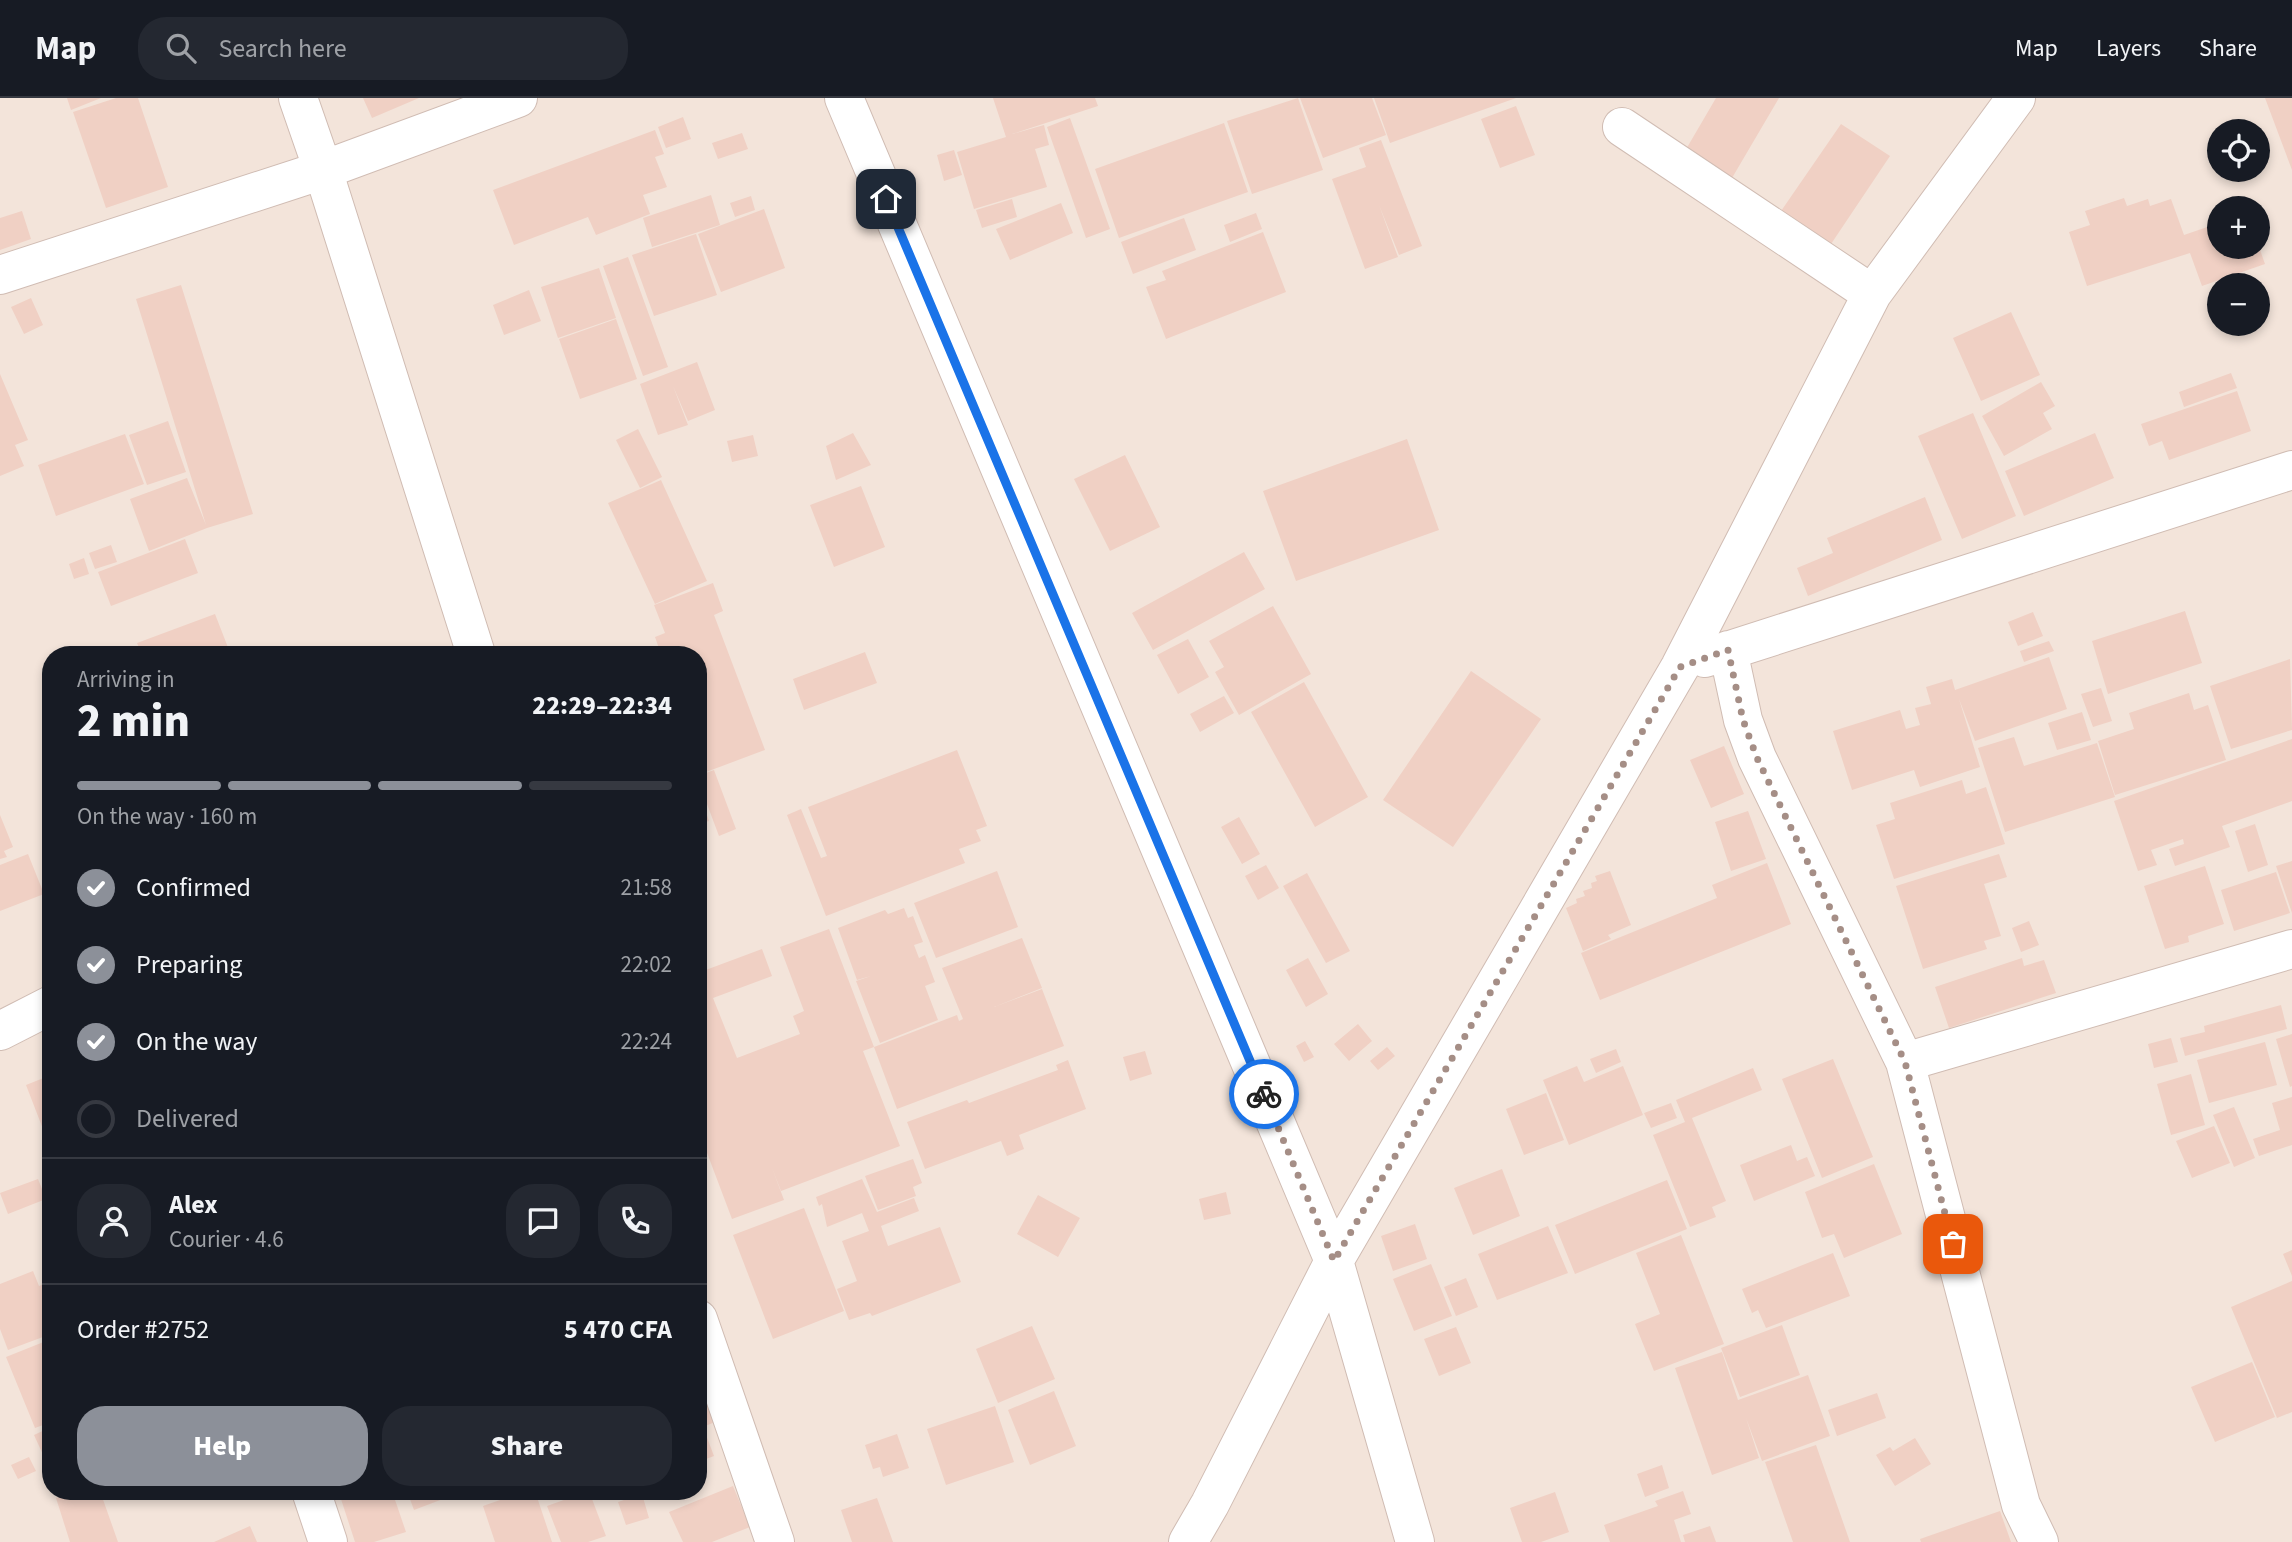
<!DOCTYPE html>
<html lang="en">
<head>
<meta charset="utf-8">
<style>
  body { margin:0; font-family:"Source Sans 3",sans-serif; background:#242831; color:#f1f3f6; height:100vh; display:flex; flex-direction:column; font-size:26px; white-space:nowrap }
  * { box-sizing:border-box; margin:0 }
  p { font-size:23px; color:#9ea1a6 }
  .icon { flex:none; width:38px; height:38px; fill:none; stroke:currentColor; stroke-width:2; stroke-linecap:round; stroke-linejoin:round }
  .map { position:relative; flex:1; overflow:hidden }
  .side { position:absolute; left:42px; top:548px; width:665px; height:854px; display:flex; flex-direction:column; background:#171b24; border-radius:28px; box-shadow:0 4px 10px #0003 }
  .side>* { flex:none }
  .tools { position:absolute; left:2207px; top:21px; display:grid; gap:14px }
  .tools a { display:grid; place-items:center; width:63px; height:63px; border-radius:50%; background:#171b24; box-shadow:0 4px 10px #0003; font-size:35px }
  .pin { position:absolute; display:grid; place-items:center; width:60px; height:60px; color:#fff; margin:-30px; border-radius:14px; box-shadow:0 4px 10px #0006 }
  .courier { position:absolute; display:grid; place-items:center; width:70px; height:70px; margin:-35px; border:5px solid #1a73e8; border-radius:50%; background:#fff; color:#222; box-shadow:0 2px 9px #0007 }
  .headline em { font-style:normal; font-weight:800 }
  .headline div { display:flex; flex-direction:column-reverse }
  .headline { display:flex; align-items:center; justify-content:space-between; height:119px; padding:0 35px }
  h1 { font-size:46px; font-weight:800; line-height:52px }
  .bar { display:grid; grid-template-columns:repeat(4,1fr); gap:10px 7px; align-content:center; height:84px; padding:0 35px }
  .bar i { height:9px; border-radius:5px; background:#363941 }
  .bar .active { background:#8c9099 }
  .bar p { grid-column:span 4 }
  .line { display:flex; align-items:center; gap:18px; padding:0 35px; border-top:2px solid #363941 }
  .line div { flex:1 }
  .round { display:grid; place-items:center; flex:none; width:74px; height:74px; border-radius:28px; background:#242831 }
  ol { padding:0 35px; list-style:none }
  li { display:flex; align-items:center; gap:21px; height:77px }
  li p { margin-inline-start:auto }
  li .icon { padding:7px; border-radius:50%; background:#8c9099; color:#fff; stroke-width:4 }
  li:last-child { color:#9ea1a6 }
  li i { width:38px; height:38px; border:4px solid #363941; border-radius:50% }
  .cta { display:flex; gap:14px; margin-top:auto; padding:14px 35px }
  .cta a { flex:1; height:80px; border-radius:28px; background:#8c9099; color:#fff; font-size:28px; font-weight:800; line-height:80px; text-align:center }
  .cta a+a { background:#242831; color:#f1f3f6 }
  header { display:flex; align-items:center; gap:42px; box-sizing:border-box; height:98px; padding:0 35px; background:#171b24; border-bottom:2px solid #363941 }
  header strong { font-size:33px }
  nav { display:flex; gap:38px; margin-inline-start:auto; font-size:24px }
  .search { width:490px; height:63px; background:#242831; display:flex; align-items:center; gap:18px; box-sizing:border-box; padding:0 24px; border-radius:28px; color:#9ea1a6; font-size:26px }
  .map>svg:first-child { display:block }
  .residential { fill:#f3e4da; fill-rule:evenodd }
  .building { fill:#f0d0c4 }
  .lines { fill:none; stroke-linecap:round; stroke-linejoin:round }
  .minor-casing { stroke:#d0bcb3; stroke-width:40 }
  .minor { stroke:#fff; stroke-width:38 }
  .done { stroke:#a58e86; stroke-width:7; stroke-dasharray:0 12.6 }
  .route { stroke:#1a73e8; stroke-width:9 }
</style>
</head>
<body>
<header>
<strong>Map</strong>
<div class="search"><svg class="icon" aria-label="search" viewBox="0 0 24 24"><circle cx="10" cy="10" r="6"/><path d="M15 15l6 6"/></svg>Search here</div>
<nav><a>Map</a><a>Layers</a><a>Share</a></nav>
</header>
<div class="map">
<svg width="2292" height="1444" viewBox="0 0 2292 1444">
  <rect width="100%" height="100%" fill="#fcf3eb"/>
  <!-- residential -->
  <path class="residential" d="M0 0H2292V1444H0ZM2219 33H2258V72H2219ZM2219 110H2258V149H2219ZM2219 187H2258V226H2219ZM51 556H698V1393H51Z"/>
  <!-- building -->
  <path class="building" d="M67 0H101L71 12Z
    M116 0H138L168 89 106 110 73 14Z
    M363 0H419L372 20Z
    M993 0H1095L1098 8 1012 36 1044 27 1049 47 1035 51 1047 89 974 111 957 54 1006 39Z
    M1298 0 1323 72 1252 96 1227 23Z
    M1300 0H1372L1386 37 1323 60Z
    M1374 0H1516L1390 45Z
    M1716 0H1779L1732 80 1685 53Z
    M2265 0H2292V72Z
    M1516 8 1535 57 1500 70 1481 21Z
    M683 19 691 41 666 50 658 29Z
    M1070 20 1110 131 1086 140 1047 29Z
    M1224 25 1248 94 1119 140 1095 71Z
    M1841 26 1890 58 1829 149 1779 116Z
    M655 32 664 56 655 59 667 89 643 97 650 116 596 137 588 119 514 147 493 92Z
    M742 35 748 51 718 61 712 45Z
    M1381 42 1422 148 1399 157 1379 107 1398 159 1365 171 1332 81 1366 69 1359 50Z
    M954 52 962 77 944 83 937 57Z
    M711 97 720 127 652 149 643 120Z
    M751 98 755 112 735 119 730 105Z
    M2124 100 2127 108 2148 101 2150 108 2171 101 2184 137 2219 125V149H2259L2265 166 2202 188 2190 155 2087 188 2069 134 2090 127 2085 113Z
    M1012 101 1017 119 982 130 976 112Z
    M1061 105 1073 135 1010 162 996 131Z
    M764 111 785 170 721 194 698 136Z
    M22 113 31 141 0 152V120Z
    M1256 115 1262 131 1230 144 1224 127Z
    M1184 120 1196 152 1133 176 1121 144Z
    M1263 134 1286 194 1166 241 1146 189 1166 182 1162 173Z
    M696 136 717 197 654 218 632 157Z
    M628 159 668 269 643 278 603 168Z
    M599 170 616 220 558 240 541 189Z
    M181 187 253 416 207 430 149 453 130 401 187 380 206 427 136 201Z
    M529 192 541 223 504 237 493 207Z
    M31 200 43 227 24 236 11 209Z
    M2011 214 2040 277 1981 303 1953 240Z
    M616 221 637 281 580 301 559 241Z
    M697 264 715 312 688 323 673 288 688 327 658 337 640 286Z
    M2231 275 2237 290 2184 309 2179 294Z
    M0 276 28 342 15 347 24 368 0 378Z
    M2041 284 2055 308 2043 315 2052 331 2004 358 1982 318Z
    M2237 293 2251 333 2169 362 2162 343 2149 348 2141 326Z
    M1973 315 2016 418 1962 441 1918 338Z
    M168 323 186 374 147 387 129 337Z
    M638 331 662 379 640 390 616 342Z
    M853 335 871 367 836 382 826 348Z
    M2095 335 2114 380 2024 418 2005 373Z
    M125 336 144 386 56 418 38 367Z
    M753 337 758 358 732 364 727 343Z
    M1407 341 1439 432 1296 483 1263 393Z
    M1125 357 1160 429 1110 453 1074 381Z
    M661 382 707 483 655 506 608 405Z
    M861 388 885 449 834 469 810 407Z
    M1925 399 1942 442 1808 498 1797 470 1833 455 1827 440Z
    M185 441 198 475 111 508 98 474Z
    M111 447 117 464 95 471 89 455Z
    M1244 454 1265 491 1153 552 1132 515Z
    M84 460 89 476 74 481 69 466Z
    M713 485 723 513 714 517 765 652 698 677V556H661L655 539 665 535 654 507Z
    M1273 508 1311 576 1239 617 1215 574 1224 569 1209 543Z
    M2185 513 2202 565 2108 596 2092 543Z
    M2033 514 2043 538 2018 548 2008 524Z
    M215 516 229 552 218 556H142L137 545Z
    M1188 541 1209 579 1178 596 1157 557Z
    M2049 543 2054 553 2024 564 2020 553Z
    M865 554 877 585 804 612 793 581Z
    M2049 559 2067 611 1975 643 1959 601 1980 669 1920 689 1914 672 1852 692 1833 633 1900 612 1906 631 1920 627 1915 610 1931 606 1926 589 1952 581 1955 592Z
    M2290 561 2292 632 2231 651 2210 588Z
    M1471 573 1541 621 1453 749 1383 702Z
    M1304 584 1368 699 1315 729 1251 614Z
    M2101 590 2112 623 2093 629 2081 596Z
    M2189 595 2194 612 2208 607 2226 662 2115 697 2098 643 2134 631 2129 615Z
    M1224 598 1234 615 1200 634 1190 616Z
    M2082 614 2091 642 2057 652 2048 625Z
    M2014 639 2024 668 2097 645 2115 699 2005 734 1978 650Z
    M2292 641V703L2222 728 2230 749 2175 768 2169 751 2184 746 2183 741 2151 752 2157 767 2138 773 2114 703Z
    M1724 648 1744 696 1711 710 1690 662Z
    M957 652 987 728 976 732 981 743 959 751 965 765 826 818 787 717 801 711 821 760 827 758 808 709Z
    M714 672 736 731 719 738 698 682V678Z
    M1962 682 1966 696 1986 689 2005 746 1894 781 1876 727 1895 721 1890 705Z
    M698 691 709 723 698 726Z
    M1748 713 1766 761 1731 773 1715 724Z
    M0 717 13 749 4 753 7 759 0 761Z
    M1239 719 1260 756 1242 766 1221 729Z
    M2255 726 2268 767 2248 774 2235 733Z
    M28 756 44 796 0 813V767Z
    M1999 756 2007 779 1984 786 2001 838 1984 843 1987 851 1923 871 1896 788Z
    M2292 763V815L2276 768Z
    M1767 765 1791 826 1600 902 1581 855 1717 800 1712 787Z
    M1266 767 1279 790 1258 802 1245 778Z
    M2205 768 2224 826 2188 838 2189 844 2165 851 2144 788Z
    M997 773 1018 829 936 860 914 805Z
    M1610 773 1631 827 1608 837 1611 841 1583 853 1566 810 1577 805 1576 801 1585 798 1583 793 1592 790 1591 785 1597 783 1595 778Z
    M2276 774 2290 815 2234 833 2221 792Z
    M1307 775 1350 853 1326 865 1283 788Z
    M904 810 908 820 913 818 923 844 914 847 919 860 925 857 935 884 925 888 938 922 880 945 856 883 871 878 857 882 838 830 885 812 888 816Z
    M2029 823 2039 847 2021 854 2012 830Z
    M829 831 874 949 863 953 900 1048 781 1093 772 1070 784 1102 732 1121 698 1031V873H703L762 851 772 878 713 900 737 960 800 936 793 918 804 913 780 849Z
    M1022 840 1042 890 994 909 1042 891 1064 948 897 1011 874 949 957 917 959 923 963 921 942 870Z
    M1308 860 1328 896 1306 909 1286 872Z
    M2022 860 2024 868 2044 862 2056 895 1949 930 1935 889Z
    M2281 907 2287 931 2185 958 2180 940 2205 934 2204 928Z
    M1358 926 1372 943 1349 963 1334 946Z
    M2292 936V988L2290 989 2276 941Z
    M2171 940 2178 964 2154 970 2148 946Z
    M1305 943 1314 959 1304 964 1296 948Z
    M2265 944 2277 987 2209 1005 2197 962Z
    M1387 949 1395 958 1378 972 1370 963Z
    M1616 951 1621 964 1596 975 1590 961Z
    M1145 953 1152 976 1130 983 1123 959Z
    M1833 961 1873 1059 1822 1080 1782 981Z
    M1068 962 1086 1011 1019 1037 1024 1051 1007 1058 1001 1043 925 1071 907 1024 967 1002 969 1005 1058 972 1056 967Z
    M1577 968 1584 984 1623 968 1643 1017 1569 1047 1543 982Z
    M1753 970 1762 992 1692 1020 1726 1103 1712 1109 1716 1119 1690 1129 1653 1037 1685 1024 1676 1002Z
    M2191 976 2205 1027 2171 1037 2157 986Z
    M51 977V1028L43 1031 26 987Z
    M1546 995 1564 1042 1524 1057 1506 1011Z
    M2292 999V1047L2259 1058 2253 1041 2280 1032 2272 1005Z
    M1671 1005 1677 1020 1651 1030 1644 1015Z
    M2234 1009 2255 1060 2234 1069 2213 1017Z
    M2214 1028 2230 1065 2192 1080 2176 1043Z
    M1791 1047 1797 1063 1807 1059 1815 1078 1754 1103 1740 1067Z
    M913 1061 922 1085 913 1089 916 1098 878 1112 865 1078Z
    M1874 1066 1902 1136 1844 1160 1834 1136 1822 1140 1805 1094Z
    M1502 1071 1520 1118 1473 1137 1454 1090Z
    M38 1081 46 1101 8 1116 0 1095Z
    M862 1081 877 1114 914 1100 919 1113 881 1128 888 1148 940 1129 961 1184 872 1218 870 1215 849 1222 837 1191 857 1183 842 1143 869 1133 862 1115 827 1129 822 1106 819 1108 816 1099Z
    M1667 1082 1687 1131 1575 1176 1555 1127Z
    M1226 1094 1231 1116 1204 1122 1199 1101Z
    M1038 1097 1080 1120 1058 1159 1017 1136Z
    M804 1110 844 1213 773 1241 733 1137Z
    M1415 1126 1427 1161 1393 1173 1381 1138Z
    M1548 1128 1568 1175 1497 1202 1478 1156Z
    M1681 1137 1724 1246 1654 1273 1635 1226 1660 1216 1636 1155Z
    M2292 1152V1178L2283 1156Z
    M1833 1155 1850 1198 1766 1230 1758 1212 1752 1215 1742 1191Z
    M1431 1166 1452 1218 1414 1233 1393 1181Z
    M33 1173 39 1188 51 1183V1236L8 1252 0 1231V1186Z
    M1466 1180 1478 1209 1456 1218 1444 1189Z
    M2292 1183V1314L2277 1320 2231 1209Z
    M1782 1227 1800 1277 1740 1299 1721 1250Z
    M1032 1228 1055 1281 998 1305 976 1251Z
    M1456 1229 1471 1265 1439 1278 1424 1241Z
    M51 1241V1324L35 1330 6 1259Z
    M1722 1254 1738 1302 1808 1277 1830 1338 1762 1363 1746 1320 1759 1360 1712 1377 1675 1270Z
    M2252 1264 2275 1319 2215 1344 2191 1289Z
    M701 1290 715 1324 703 1329 714 1358 698 1364V1291Z
    M1054 1293 1076 1348 1030 1367 1008 1312Z
    M1877 1295 1886 1320 1837 1338 1828 1312Z
    M995 1308 1014 1364 946 1387 927 1331Z
    M51 1329V1374L34 1337Z
    M897 1336 909 1370 883 1379 880 1369 873 1371 865 1347Z
    M1915 1340 1931 1366 1895 1388 1876 1357 1890 1349 1893 1353Z
    M1816 1347 1850 1444H1793L1765 1364Z
    M29 1359 36 1373 18 1381 11 1367Z
    M1662 1367 1669 1390 1645 1399 1637 1376Z
    M733 1388 750 1429 712 1444H683L669 1414Z
    M77 1393H100L118 1444H70L56 1400Z
    M344 1393H392L406 1434 374 1444H355L339 1395Z
    M407 1393H464L414 1412Z
    M526 1393H535L552 1444H495L483 1408Z
    M589 1393 606 1438 588 1444H561L547 1408Z
    M1683 1393 1691 1416 1674 1422 1681 1444H1610L1604 1427 1658 1408 1655 1403Z
    M1555 1394 1569 1434 1541 1444H1522L1510 1410Z
    M642 1396 649 1420 626 1427 618 1404Z
    M877 1400 893 1444H852L841 1412Z
    M2000 1413 2011 1444H1921L1920 1441Z
    M250 1428 257 1444H214Z
    M1710 1428 1716 1444H1685L1683 1437Z"/>
  <g class="lines">
    <!-- minor casing -->
    <g class="minor-casing">
      <path id="minor" d="M298 0 323 72 476 556
        M844 0 1334 1163 1415 1444
        M1622 29 1872 196
        M0 177 323 72 518 0
        M1728 552 1743 622 1757 660 1905 964 2021 1407 2039 1444
        M1705 560 2292 372
        M0 933 51 907
        M1905 964 2292 851
        M698 1221 775 1444
        M311 1393 328 1444
        M1188 1444 1210 1406 1334 1163 1680 569 1872 196 2016 0"/>
    </g>
    <!-- minor -->
    <use href="#minor" class="minor"/>
  </g>
  <g class="lines">
    <!-- done -->
    <path class="done" d="M1264 996 1334 1163 1680 569 1728 552 1743 622 1757 660 1905 964 1953 1146"/>
    <!-- route -->
    <path class="route" d="M886 101 1264 996"/>
  </g>
</svg>
<div class="tools">
<a><svg class="icon" aria-label="locate" viewBox="0 0 24 24"><circle cx="12" cy="12" r="6"/><path d="M12 2v4M12 18v4M2 12h4M18 12h4"/></svg></a>
<a>+</a>
<a>−</a>
</div>
<div class="pin" style="left:1953px;top:1146px;background:#ea580c"><svg class="icon" aria-label="bag" viewBox="0 0 24 24"><path d="M5 8h14l-1 12H6zM9 8a3 3 0 0 1 6 0"/></svg></div>
<div class="pin" style="left:886px;top:101px;background:#1f2937"><svg class="icon" aria-label="home" viewBox="0 0 24 24"><path d="M3 11l9-7 9 7M6 9v11h12V9"/></svg></div>
<div class="courier" style="left:1264px;top:996px"><svg class="icon" aria-label="bike" viewBox="0 0 24 24"><circle cx="6" cy="16" r="4"/><circle cx="18" cy="16" r="4"/><path d="M6 16l4-8h5l3 8M10 8l3 8H6M13 5h3"/></svg></div>
<section class="side">
<div class="headline"><div><h1>2 min</h1><p>Arriving in</p></div><em>22:29–22:34</em></div>
<div class="bar"><i class="active"></i><i class="active"></i><i class="active"></i><i></i><p>On the way · 160 m</p></div>
<ol>
<li><svg class="icon" aria-label="check" viewBox="0 0 24 24"><path d="M5 12l5 5 9-10"/></svg>Confirmed<p>21:58</p></li>
<li><svg class="icon" aria-label="check" viewBox="0 0 24 24"><path d="M5 12l5 5 9-10"/></svg>Preparing<p>22:02</p></li>
<li><svg class="icon" aria-label="check" viewBox="0 0 24 24"><path d="M5 12l5 5 9-10"/></svg>On the way<p>22:24</p></li>
<li><i></i>Delivered</li>
</ol>
<div class="line" style="height:126px"><a class="round"><svg class="icon" aria-label="person" viewBox="0 0 24 24"><circle cx="12" cy="8" r="4"/><path d="M4 21q1-7 8-7t8 7"/></svg></a><div><b>Alex</b><p>Courier · 4.6</p></div><a class="round"><svg class="icon" aria-label="chat" viewBox="0 0 24 24"><path d="M4 5h16v11H9l-5 4z"/></svg></a><a class="round"><svg class="icon" aria-label="phone" viewBox="0 0 24 24"><path d="M5 4h4l2 5-3 2q2 4 5 5l2-3 5 2v4C11 20 4 13 5 4z"/></svg></a></div>
<div class="line" style="height:91px"><div>Order #2752</div><b>5 470 CFA</b></div>
<div class="cta"><a>Help</a><a>Share</a></div>
</section>
</div>
</body>
</html>
